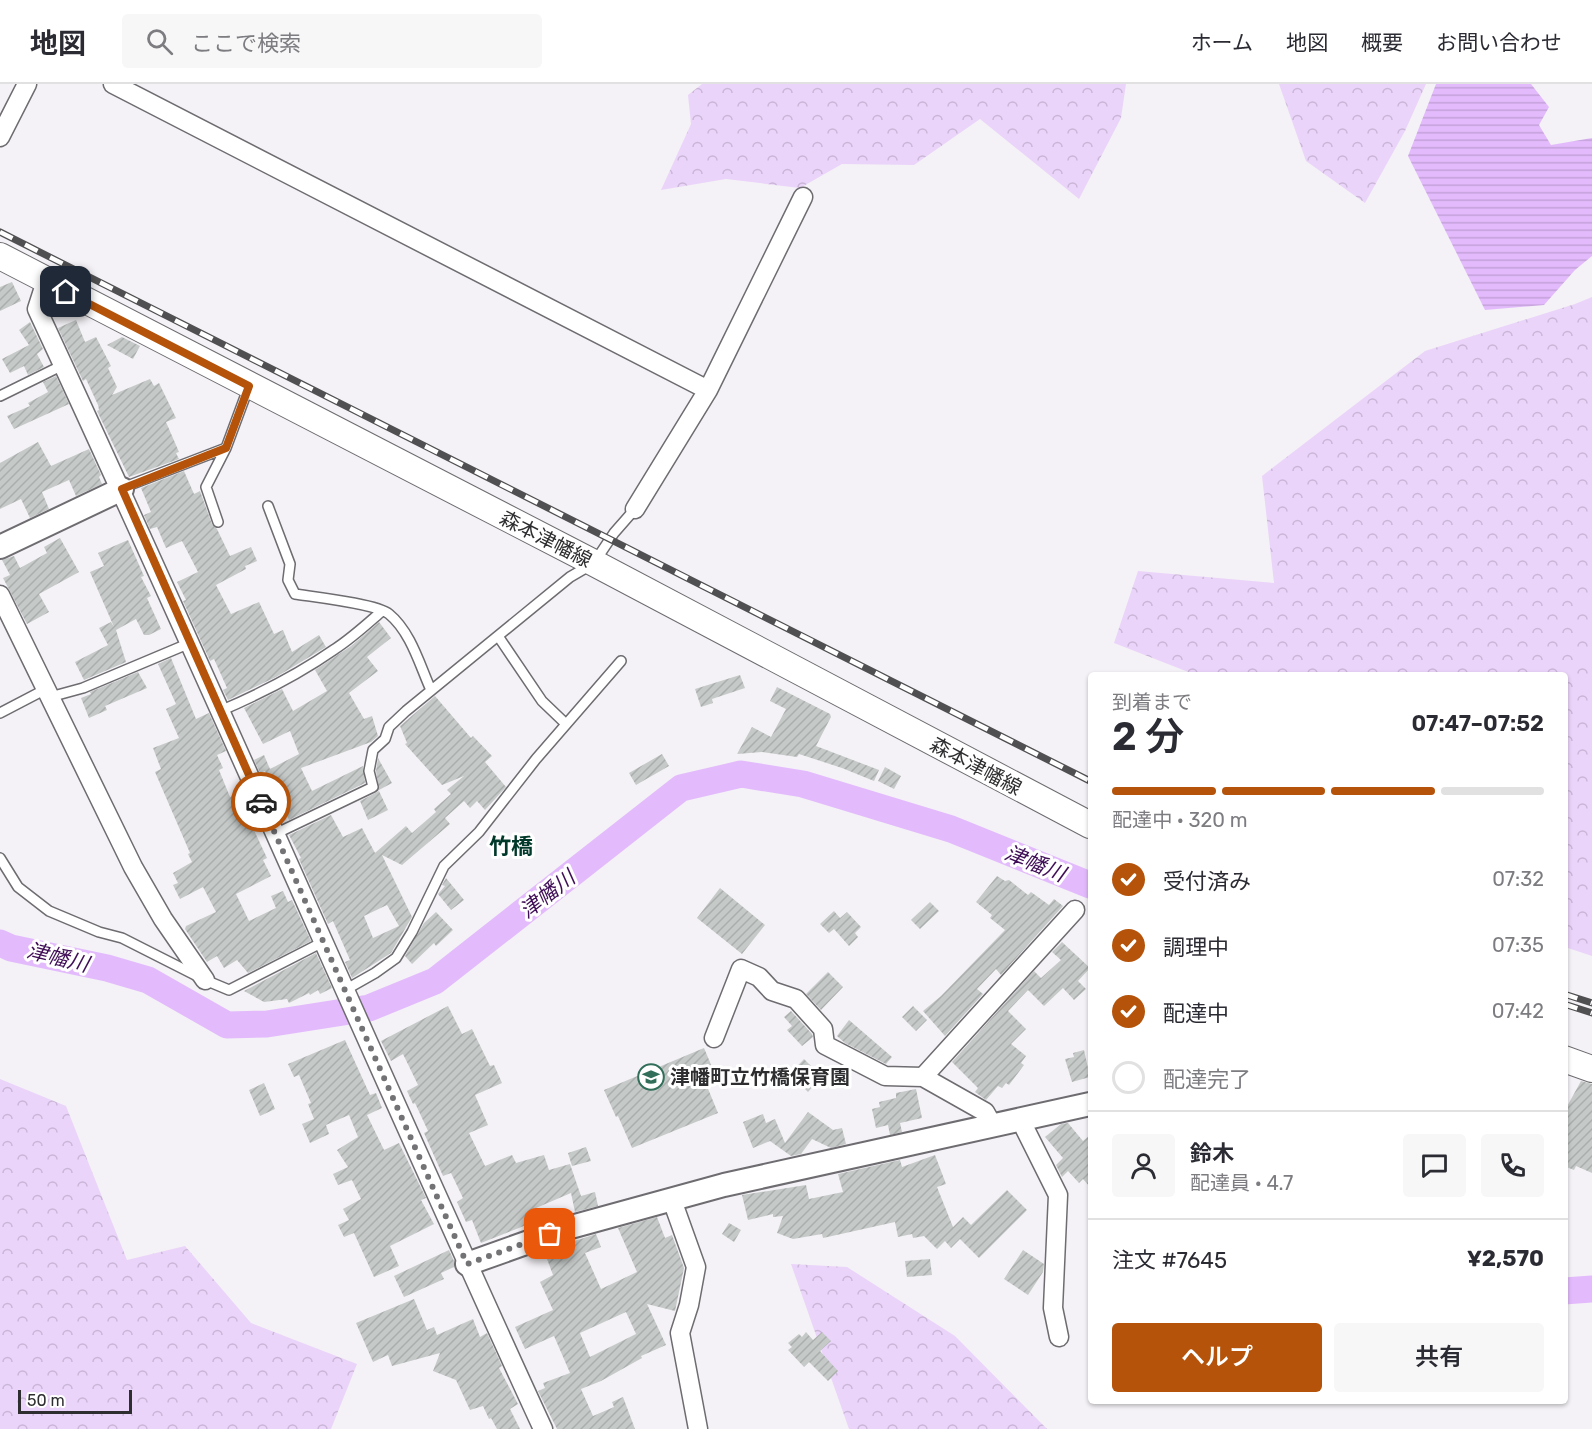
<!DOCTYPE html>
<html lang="ja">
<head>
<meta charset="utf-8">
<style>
  body { margin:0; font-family:Rubik,"Noto Sans JP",sans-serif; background:#f7f7f7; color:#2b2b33; height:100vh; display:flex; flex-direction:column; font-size:22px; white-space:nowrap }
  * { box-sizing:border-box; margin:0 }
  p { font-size:20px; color:#7c7c81 }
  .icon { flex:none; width:33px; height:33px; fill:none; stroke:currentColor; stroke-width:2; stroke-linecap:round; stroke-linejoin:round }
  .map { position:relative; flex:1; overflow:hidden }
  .panel { position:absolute; left:1088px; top:588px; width:480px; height:732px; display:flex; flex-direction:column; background:#fff; border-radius:6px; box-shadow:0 2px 4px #0004 }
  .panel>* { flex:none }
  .scale { position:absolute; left:18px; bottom:15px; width:114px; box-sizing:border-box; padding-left:6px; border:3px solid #2e2d2f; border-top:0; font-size:16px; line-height:21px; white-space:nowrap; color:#2e2d2f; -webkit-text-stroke:4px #fff; paint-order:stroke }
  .pin { position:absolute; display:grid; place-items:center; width:51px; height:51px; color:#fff; margin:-26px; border-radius:12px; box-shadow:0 3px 9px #0006 }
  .courier { position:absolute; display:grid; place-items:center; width:60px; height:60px; margin:-30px; border:4px solid #b45309; border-radius:50%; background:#fff; color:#222; box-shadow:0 2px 8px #0007 }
  .headline em { font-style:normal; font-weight:600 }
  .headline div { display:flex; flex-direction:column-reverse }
  .headline { display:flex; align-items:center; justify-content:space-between; height:102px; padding:0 24px }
  h1 { font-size:39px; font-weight:600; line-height:45px }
  .bar { display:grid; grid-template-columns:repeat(4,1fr); gap:9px 6px; align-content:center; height:72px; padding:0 24px }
  .bar i { height:8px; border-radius:4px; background:#e1e1e2 }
  .bar .on { background:#b45309 }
  .bar p { grid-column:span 4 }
  .line { display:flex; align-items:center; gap:15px; padding:0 24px; border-top:2px solid #e1e1e2 }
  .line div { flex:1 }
  .round { display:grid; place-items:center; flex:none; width:63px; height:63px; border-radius:6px; background:#f7f7f7 }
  ol { padding:0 24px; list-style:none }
  li { display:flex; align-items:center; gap:18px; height:66px }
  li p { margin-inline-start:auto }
  li .icon { padding:6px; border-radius:50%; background:#b45309; color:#fff; stroke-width:4 }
  li:last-child { color:#7c7c81 }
  li i { width:33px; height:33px; border:3px solid #e1e1e2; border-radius:50% }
  .button { display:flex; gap:12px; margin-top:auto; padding:12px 24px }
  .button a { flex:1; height:69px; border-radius:6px; background:#b45309; color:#fff; font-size:24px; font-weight:600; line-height:69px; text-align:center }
  .button a+a { background:#f7f7f7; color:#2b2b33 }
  header { display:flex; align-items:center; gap:36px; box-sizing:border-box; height:84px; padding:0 30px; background:#fff; border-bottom:2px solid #e1e1e2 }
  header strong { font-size:28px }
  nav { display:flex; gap:33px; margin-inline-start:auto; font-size:21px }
  .search { width:420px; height:54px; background:#f7f7f7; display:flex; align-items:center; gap:15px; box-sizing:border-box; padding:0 21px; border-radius:6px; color:#7c7c81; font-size:22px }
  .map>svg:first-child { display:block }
  .forest { fill:url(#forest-crowns) }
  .water { fill:url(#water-rules) }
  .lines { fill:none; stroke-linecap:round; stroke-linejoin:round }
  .river { stroke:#e3bbfc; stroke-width:27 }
  .building { fill:url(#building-hatch); fill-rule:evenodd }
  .service-casing { stroke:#6e6c70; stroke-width:12 }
  .minor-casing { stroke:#6e6c70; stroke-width:21 }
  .tertiary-casing { stroke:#6e6c70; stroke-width:26 }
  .secondary-casing { stroke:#6e6c70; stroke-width:28 }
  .service { stroke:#fff; stroke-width:9 }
  .minor { stroke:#fff; stroke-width:18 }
  .tertiary { stroke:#fff; stroke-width:22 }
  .secondary { stroke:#fff; stroke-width:26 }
  .rail-casing { stroke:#504f51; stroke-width:7 }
  .rail { stroke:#fff; stroke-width:4.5; stroke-dasharray:14; stroke-linecap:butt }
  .done { stroke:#737275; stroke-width:6; stroke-dasharray:0 10.8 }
  .route { stroke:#b45309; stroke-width:8 }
  .labels { text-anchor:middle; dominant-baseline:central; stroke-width:6; stroke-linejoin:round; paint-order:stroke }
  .street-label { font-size:20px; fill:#2e2d2f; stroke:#fff }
  .poi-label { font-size:20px; font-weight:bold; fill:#2e2d2f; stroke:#fff; text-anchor:start }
  .water-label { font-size:21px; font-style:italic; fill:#3f0e56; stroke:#fff }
  .quarter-label { font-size:22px; font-weight:bold; fill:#00382a; stroke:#fff }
</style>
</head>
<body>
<header>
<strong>地図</strong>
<div class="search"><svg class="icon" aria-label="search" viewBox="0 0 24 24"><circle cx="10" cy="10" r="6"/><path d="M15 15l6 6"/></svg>ここで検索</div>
<nav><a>ホーム</a><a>地図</a><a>概要</a><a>お問い合わせ</a></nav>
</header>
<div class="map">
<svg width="1592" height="1345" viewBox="0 0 1592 1345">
  <defs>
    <pattern id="forest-crowns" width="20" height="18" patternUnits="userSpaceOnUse" patternTransform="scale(1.5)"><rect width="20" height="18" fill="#ebd4fa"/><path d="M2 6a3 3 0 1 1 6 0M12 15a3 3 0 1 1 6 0" fill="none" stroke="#cab6d7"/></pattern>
    <pattern id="water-rules" width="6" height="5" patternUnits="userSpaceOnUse" patternTransform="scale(1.5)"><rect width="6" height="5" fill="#e3bbfc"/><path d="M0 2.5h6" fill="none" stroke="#c3a1d8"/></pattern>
    <pattern id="building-hatch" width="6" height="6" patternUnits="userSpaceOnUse" patternTransform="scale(1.5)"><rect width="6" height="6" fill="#c5cac8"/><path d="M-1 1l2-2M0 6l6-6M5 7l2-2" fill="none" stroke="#aaaeac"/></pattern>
  </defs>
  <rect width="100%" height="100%" fill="#f4f2f6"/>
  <!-- forest -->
  <path class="forest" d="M702 0H1126L1121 34 1079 115 980 35 914 81 842 80 800 104 726 95 661 106 691 40 688 11Z
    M1279 0H1426L1405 47 1365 119 1306 77Z
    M1592 213V872L1565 863 1564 591H1196L1114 559 1138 487 1274 499 1262 392 1425 267 1575 220Z
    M0 995 66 1022 127 1176 185 1162 251 1239 357 1280 331 1345H0Z
    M791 1180 847 1183 955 1252 1047 1345H849Z"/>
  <!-- water -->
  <path class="water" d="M1436 0H1531L1549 23 1539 41 1551 61 1592 54V172L1575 186 1544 221 1485 226 1408 72Z"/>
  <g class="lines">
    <!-- river -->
    <path class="river" d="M0 859 11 864 107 884 148 896 227 941 267 940 369 924 435 897 681 704 741 690 803 700 951 745 1090 801
      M1564 1207 1592 1205"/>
  </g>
  <!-- building -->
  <path class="building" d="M12 198 21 217 0 227V203Z
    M76 236 85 258 96 253 111 282 108 284 117 303 112 311 150 295 154 302 159 299 176 334 166 338 179 368 176 369 179 375 129 393 97 327 99 326 98 321 86 295 83 297 58 244Z
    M30 238 43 265 37 270 44 283 28 291 24 282 10 289 2 275 29 261 19 246Z
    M122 253 140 262 133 275 107 261Z
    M56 292 69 320 14 345 7 332 30 322 28 319 48 308 43 298Z
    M38 358 51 382 89 365 101 391 99 393 102 400 76 412 69 396 42 408 49 425 30 434 21 415 0 425V379Z
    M184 387 194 410 200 407 212 440 217 445 230 472 251 463 257 477 245 482 246 485 216 501 231 530 259 518 274 550 283 546 292 568 319 551 326 563 276 593 228 616 223 606 227 604 214 575 210 577 183 517 186 516 177 498 198 488 182 457 166 464 157 443 150 445 144 431 151 428 141 404Z
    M60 454 79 488 39 510 49 528 27 540 3 494 10 491 2 476 14 472 20 484 47 469 44 463Z
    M128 456 144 492 141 493 151 512 147 514 161 545 149 551H144L136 535 116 546 126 578 84 596 75 578 108 561 99 544 111 538 114 543 90 488 104 482 98 469Z
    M379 538 391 554 367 573 378 587 349 609 364 635 372 632 378 652 371 658 301 684 312 707 363 682 365 699 289 736 265 687 260 689 254 676 264 671 270 685 299 670 290 647 263 660 244 624 282 605 293 627 327 607 315 586 351 562Z
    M171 574 196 635 209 629 226 667 217 671 223 684 219 686 230 713 237 710 267 774 263 776 271 792 236 810 249 837 276 824 271 812 283 807 288 818 292 816 311 857 248 889 237 876 224 884 217 872 207 878 185 845 186 842 216 828 203 803 180 815 173 801 178 799 173 789 192 778 188 770 190 769 155 688 161 685 153 664 179 654 166 625 176 620 158 580Z
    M138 588 147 604 105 622 107 626 89 634 81 614 91 610 90 608Z
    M740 591 745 604 712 615 713 619 701 623 695 605Z
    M777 603 830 630 831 633 816 662 879 686 874 697 842 684 799 670 797 673 762 668 737 670 752 643 771 653 786 625 770 617Z
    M435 612 471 654 473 652 492 672 485 678 506 703 485 726 477 717 470 724 464 717 445 734 450 740 402 781 382 771 412 833 391 869 352 894 345 878 350 876 333 837 328 840 299 775 301 774 289 751 331 731 343 753 362 744 375 769 406 742 412 749 436 728 434 725 451 710 447 706 464 692 442 701 405 660 407 659 400 642ZM387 821 399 842 373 854 364 832Z
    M662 670 669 682 636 701 629 689Z
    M378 674 392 699 379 706 376 687Z
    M885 683 901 692 894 705 878 697Z
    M379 707 388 726 368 736 360 717Z
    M997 792 1005 797 1009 796 1028 811 1031 808 1049 821 1054 815 1063 822 1001 891 996 885 977 905 983 910 945 952 923 927 941 912 1005 846 990 834 992 831 976 818Z
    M446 794 464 816 451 826 438 810 445 802 442 801Z
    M720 804 765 841 742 870 697 834Z
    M930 818 939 827 920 845 911 836Z
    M834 827 840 834 847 828 861 843 855 849 858 853 849 862 834 845 829 849 820 840Z
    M436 828 453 846 436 862 434 859 412 880 405 872 424 839Z
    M1062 858 1090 884 1078 897 1086 905 1074 916 1063 904 1044 922 1028 906 1008 927 1026 945 1011 960 1026 972 1021 979 1024 981 1009 1001 1006 999 1002 1004 998 1002 986 1016 975 1008 978 1004 952 978 1034 887 1041 894 1061 876 1052 868Z
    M316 869 332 904 320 910 318 906 310 911 309 909 289 919 287 915 264 918 244 907Z
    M828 888 843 903 821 926 806 910Z
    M448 922 462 950 472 945 490 982 494 981 502 999 475 1011 488 1041 469 1049 485 1082 512 1071 516 1079 544 1071 549 1086 570 1080 581 1112 595 1108 598 1122 575 1128 571 1109 529 1127 534 1138 481 1159 472 1136 466 1138 457 1118 463 1114 451 1089 443 1092 424 1049 428 1047 415 1019 413 1020 407 1007 418 1001 403 970 391 977 381 957Z
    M913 922 927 936 916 947 902 933Z
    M791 927 812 950 813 953 802 962 787 946 792 942 784 933Z
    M849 936 892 973 886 980 845 959 837 952Z
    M345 956 370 1011 376 1009 382 1024 367 1031 384 1066 399 1059 426 1114 421 1116 434 1140 390 1162 399 1182 374 1193 354 1149 344 1153 338 1141 349 1136 343 1125 361 1115 352 1096 338 1101 333 1090 348 1083 337 1066 358 1053 349 1031 326 1041 329 1050 310 1059 302 1040 314 1035 308 1020 311 1019 299 991 294 993 288 980Z
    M704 964 715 990 704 995 718 1029 632 1064 618 1032 616 1033 604 1006Z
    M1084 966 1090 993 1072 998 1065 975 1074 973 1073 969Z
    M804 975 822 993 808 1008 790 990Z
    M1581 997 1592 1000V1089L1576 1082 1574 1086 1564 1082V1028Z
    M264 999 275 1025 260 1032 249 1006Z
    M916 1005 922 1034 900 1039 902 1048 890 1051 888 1041 876 1044 872 1025 880 1023 879 1018 896 1014V1009Z
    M808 1028 833 1046 842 1044 846 1060 831 1064 812 1055 801 1070 791 1072 770 1057 753 1064 743 1038 763 1030 766 1039 775 1035 785 1059Z
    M1068 1039 1083 1057 1090 1051V1103L1083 1095 1079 1099 1068 1087 1062 1093 1056 1081 1063 1074 1045 1053 1061 1040Z
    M586 1063 591 1077 572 1082 568 1069Z
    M935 1071 946 1100 937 1103 953 1143 963 1133 971 1141 1007 1106 1027 1126 979 1174 960 1155 951 1164 945 1157 937 1165 924 1152 913 1154 912 1150 898 1153 895 1138 823 1154 822 1150 793 1155 777 1149 783 1132 773 1133V1130L748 1136 742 1111 806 1101 809 1115 843 1108 838 1090 900 1076 902 1083Z
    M657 1133 665 1154 672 1151 684 1184 675 1227 647 1220 666 1261 641 1272 642 1274 601 1297 581 1305 593 1332 614 1323 612 1318 623 1313 635 1345H557L538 1307 545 1304 543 1299 570 1289 554 1252 525 1265 515 1243 553 1226 540 1198 553 1191 544 1167 596 1150 601 1163 585 1169 601 1205 637 1188 618 1144ZM626 1228 636 1250 590 1273 580 1249Z
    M729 1139 741 1146 734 1158 722 1150Z
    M449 1166 454 1177V1183L441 1189 444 1195 404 1213 394 1192Z
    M1023 1166 1044 1180 1043 1188 1028 1211 1004 1195Z
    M930 1175 932 1191 907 1193 905 1177Z
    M414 1215 427 1246 434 1243 437 1251 473 1235 480 1253 487 1249 502 1282 499 1284 518 1320 510 1325 520 1345H497L491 1334 489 1335 483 1322 470 1326 456 1296 433 1287 440 1269 392 1282 388 1271 373 1278 356 1239Z
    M806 1248 813 1256 822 1248 831 1257 820 1267 838 1287 828 1297 809 1278 804 1283 788 1266 792 1263 788 1259 799 1250 802 1253Z"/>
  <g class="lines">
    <!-- service casing -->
    <g class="service-casing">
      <path id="service" d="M0 312 63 281
        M122 404 226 364 249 302
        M268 422 290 480 288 496 295 510C314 513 377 520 389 530 411 548 420 582 431 606
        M218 438 206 403 226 364
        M498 552 542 617 566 640
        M50 613 83 604 190 559
        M220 627C260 610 299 590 335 565 352 554 367 540 382 527
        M0 629 46 605
        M275 750 373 703 369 687 373 666 385 655 389 643 406 627 570 493 594 479 614 449 635 425
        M0 774 18 803 49 827 99 848 122 854 205 896 229 906 323 858
        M345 906 375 889 396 874 412 848 444 782 479 748 536 675 621 577"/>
    </g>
    <!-- minor casing -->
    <g class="minor-casing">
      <path id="minor" d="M113 0 708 306
        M0 53 27 0
        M46 197 37 225C210 596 372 973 543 1345
        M635 425 708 306 803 113
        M0 511 133 783 163 835 205 896
        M714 954 741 885 759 893 772 907 796 915 823 945 825 961 885 992 923 993 985 1028 993 1042
        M923 993 1075 826
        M1024 1035 1025 1045 1058 1111 1053 1224 1059 1253
        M672 1116 696 1183 689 1221 680 1249 698 1345"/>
    </g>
    <!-- tertiary casing -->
    <g class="tertiary-casing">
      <path id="tertiary" d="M0 463 122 405
        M467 1180 571 1143 724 1101 1090 1020"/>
    </g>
    <!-- secondary casing -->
    <g class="secondary-casing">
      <path id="secondary" d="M0 172 594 479 1090 741
        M1564 975 1592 985"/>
    </g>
    <!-- service -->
    <use href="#service" class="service"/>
    <!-- minor -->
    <use href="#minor" class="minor"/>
    <!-- tertiary -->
    <use href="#tertiary" class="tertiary"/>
    <!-- secondary -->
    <use href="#secondary" class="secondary"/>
    <!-- rail casing -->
    <g class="rail-casing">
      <path id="rail" d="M0 148 1090 697
        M1564 910 1592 919
        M1564 920 1592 929"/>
    </g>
    <!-- rail -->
    <use href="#rail" class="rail"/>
  </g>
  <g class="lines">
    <!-- done -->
    <path class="done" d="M261 718 467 1180 550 1150"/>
    <!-- route -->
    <path class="route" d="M66 208 249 302 226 364 122 405 261 718"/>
  </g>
  <!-- icons -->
  <defs>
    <g id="school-ring" transform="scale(1.35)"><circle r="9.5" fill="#fff" stroke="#316f5b" stroke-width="1.5"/><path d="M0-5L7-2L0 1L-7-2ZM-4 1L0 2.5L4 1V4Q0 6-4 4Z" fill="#316f5b"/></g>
  </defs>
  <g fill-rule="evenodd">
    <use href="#school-ring" x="651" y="993"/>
  </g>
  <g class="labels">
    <!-- street labels -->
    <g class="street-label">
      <text transform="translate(546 455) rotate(27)">森本津幡線</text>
      <text transform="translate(976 682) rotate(28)">森本津幡線</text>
    </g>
    <!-- poi labels -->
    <g class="poi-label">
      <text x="670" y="993">津幡町立竹橋保育園</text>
    </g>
    <!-- water labels -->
    <g class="water-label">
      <text transform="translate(1035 779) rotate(22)">津幡川</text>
      <text transform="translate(547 810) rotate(-38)">津幡川</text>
      <text transform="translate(58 873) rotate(14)">津幡川</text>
    </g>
    <!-- quarter labels -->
    <g class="quarter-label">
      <text x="511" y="762">竹橋</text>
    </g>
  </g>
</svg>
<div class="scale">50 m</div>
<div class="pin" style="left:550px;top:1150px;background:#ea580c"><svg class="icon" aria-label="bag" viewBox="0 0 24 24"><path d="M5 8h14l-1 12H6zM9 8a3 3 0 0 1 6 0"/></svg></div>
<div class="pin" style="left:66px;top:208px;background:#1f2937"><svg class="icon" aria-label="home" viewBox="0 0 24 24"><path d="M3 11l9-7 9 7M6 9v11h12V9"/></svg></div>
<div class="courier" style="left:261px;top:718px"><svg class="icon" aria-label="car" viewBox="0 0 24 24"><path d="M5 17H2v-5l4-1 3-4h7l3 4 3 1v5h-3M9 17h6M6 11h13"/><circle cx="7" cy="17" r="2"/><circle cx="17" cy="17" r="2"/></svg></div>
<section class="panel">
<div class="headline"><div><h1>2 分</h1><p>到着まで</p></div><em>07:47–07:52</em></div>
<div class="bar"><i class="on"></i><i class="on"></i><i class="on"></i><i></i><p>配達中 · 320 m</p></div>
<ol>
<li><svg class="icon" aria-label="check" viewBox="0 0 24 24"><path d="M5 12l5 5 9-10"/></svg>受付済み<p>07:32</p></li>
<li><svg class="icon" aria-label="check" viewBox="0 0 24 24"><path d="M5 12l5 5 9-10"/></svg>調理中<p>07:35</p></li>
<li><svg class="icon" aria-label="check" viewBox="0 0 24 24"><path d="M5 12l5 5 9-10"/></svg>配達中<p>07:42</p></li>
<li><i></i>配達完了</li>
</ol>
<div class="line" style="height:108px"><a class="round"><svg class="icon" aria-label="person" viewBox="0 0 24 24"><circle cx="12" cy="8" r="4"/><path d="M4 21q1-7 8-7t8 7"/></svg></a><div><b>鈴木</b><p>配達員 · 4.7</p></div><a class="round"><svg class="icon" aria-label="chat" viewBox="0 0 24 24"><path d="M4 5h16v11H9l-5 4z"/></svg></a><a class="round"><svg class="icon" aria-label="phone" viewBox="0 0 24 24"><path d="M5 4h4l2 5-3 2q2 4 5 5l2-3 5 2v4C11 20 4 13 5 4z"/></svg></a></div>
<div class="line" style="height:78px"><div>注文 #7645</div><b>¥2,570</b></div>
<div class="button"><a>ヘルプ</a><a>共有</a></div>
</section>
</div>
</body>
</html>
